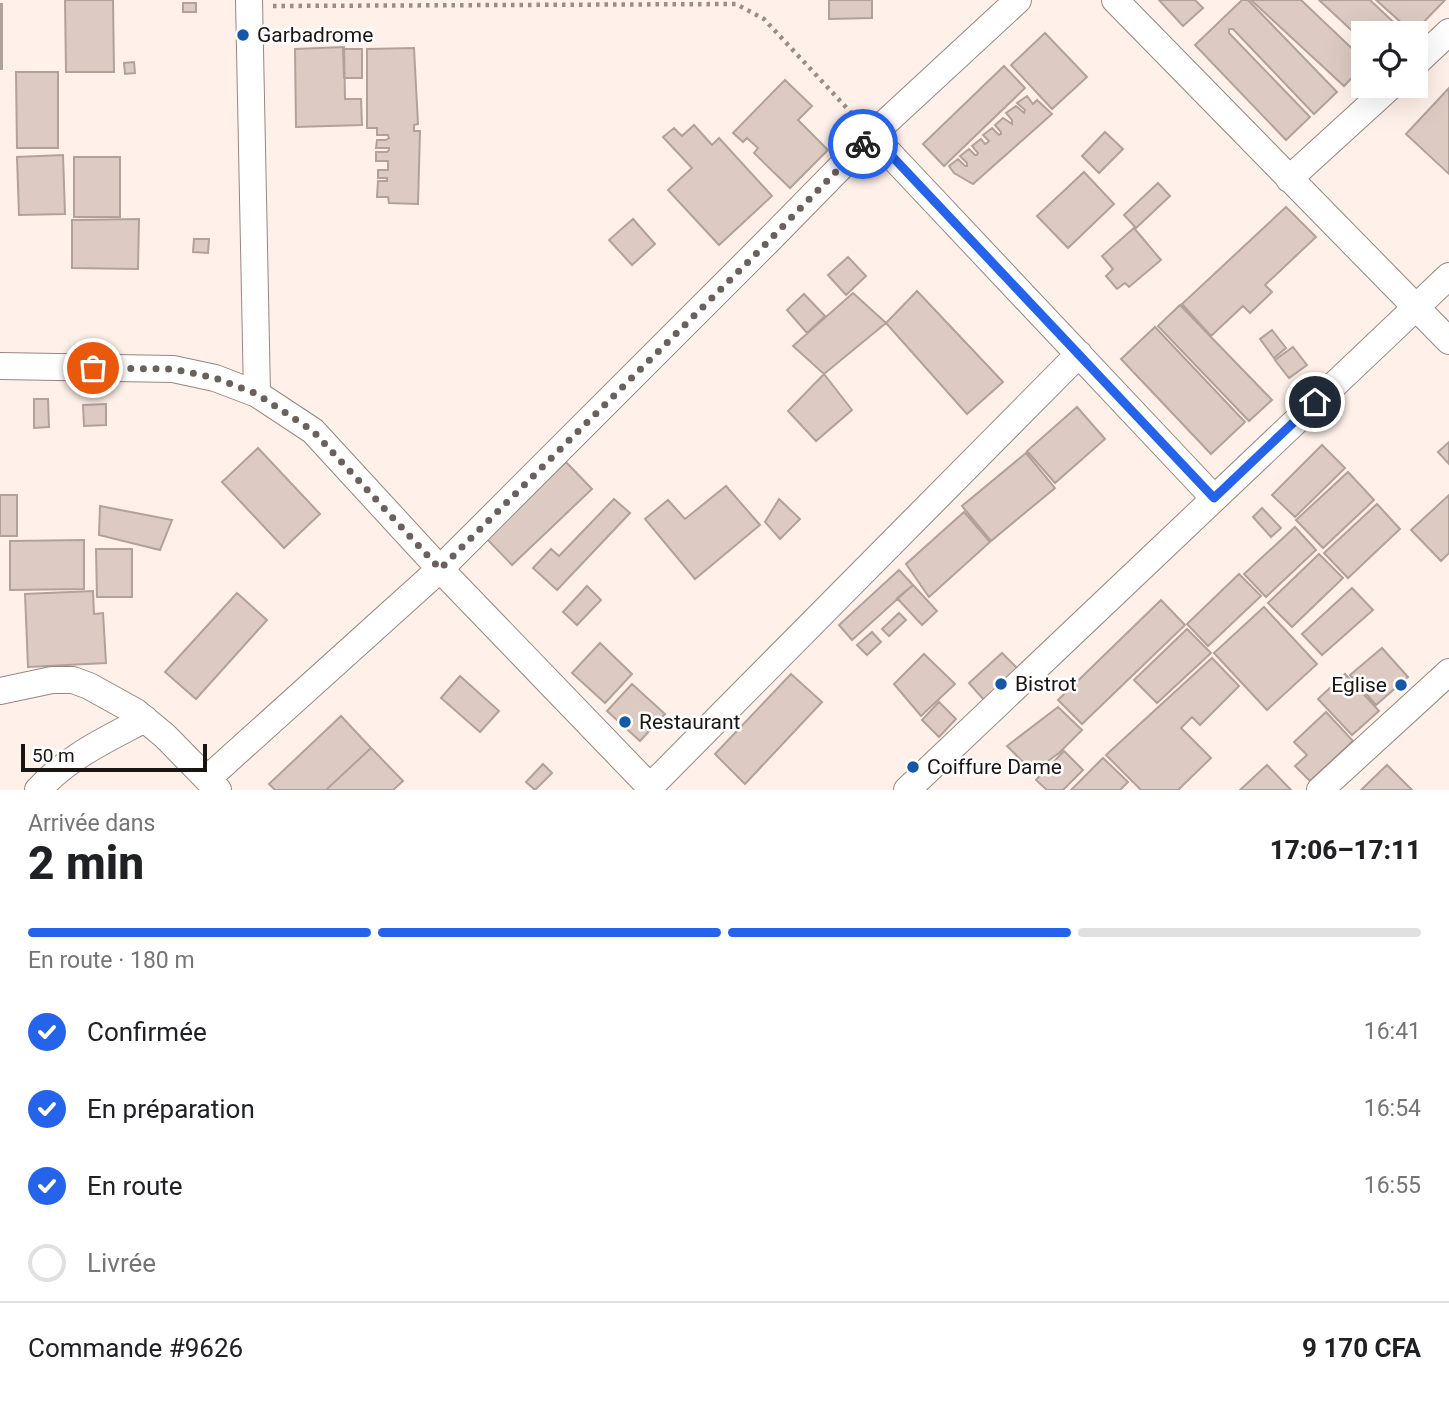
<!DOCTYPE html>
<html lang="fr">
<head>
<meta charset="utf-8">
<style>
  body { margin:0; font-family:Roboto,sans-serif; background:#f6f6f6; color:#202124; height:100vh; display:flex; flex-direction:column; font-size:26px; white-space:nowrap }
  * { box-sizing:border-box; margin:0 }
  p { font-size:23px; color:#757577 }
  .icon { flex:none; width:38px; height:38px; fill:none; stroke:currentColor; stroke-width:2; stroke-linecap:round; stroke-linejoin:round }
  .map { position:relative; height:790px; overflow:hidden }
  .drawer { display:flex; flex-direction:column; background:#fff; flex:1 }
  .drawer>* { flex:none }
  .buttons { position:absolute; left:1351px; top:21px; display:grid; gap:14px }
  .buttons a { display:grid; place-items:center; width:77px; height:77px; border-radius:0px; background:#fff; box-shadow:0 7px 28px #0002; font-size:35px }
  .scale { position:absolute; left:21px; bottom:18px; width:186px; box-sizing:border-box; padding-left:7px; border:4px solid #1a1412; border-top:0; font-size:19px; line-height:24px; white-space:nowrap; color:#1a1412; -webkit-text-stroke:5px #fff; paint-order:stroke }
  .pin { position:absolute; display:grid; place-items:center; width:60px; height:60px; color:#fff; margin:-30px; border:4px solid #fff; border-radius:50%; box-shadow:0 2px 7px #0007 }
  .courier { position:absolute; display:grid; place-items:center; width:70px; height:70px; margin:-35px; border:5px solid #2563eb; border-radius:50%; background:#fff; color:#222; box-shadow:0 2px 9px #0007 }
  .overview em { font-style:normal; font-weight:800 }
  .overview div { display:flex; flex-direction:column-reverse }
  .overview { display:flex; align-items:center; justify-content:space-between; height:119px; padding:0 28px }
  h1 { font-size:46px; font-weight:800; line-height:52px }
  .bar { display:grid; grid-template-columns:repeat(4,1fr); gap:10px 7px; align-content:center; height:84px; padding:0 28px }
  .bar i { height:9px; border-radius:5px; background:#e0e0e0 }
  .bar .current { background:#2563eb }
  .bar p { grid-column:span 4 }
  .line { display:flex; align-items:center; gap:18px; padding:0 28px; border-top:2px solid #e0e0e0 }
  .line div { flex:1 }
  ol { padding:0 28px; list-style:none }
  li { display:flex; align-items:center; gap:21px; height:77px }
  li p { margin-inline-start:auto }
  li .icon { padding:7px; border-radius:50%; background:#2563eb; color:#fff; stroke-width:4 }
  li:last-child { color:#757577 }
  li i { width:38px; height:38px; border:4px solid #e0e0e0; border-radius:50% }
  .map>svg:first-child { display:block }
  .building { fill:#ddcbc3; stroke:#b2a19a; stroke-width:2 }
  .lines { fill:none; stroke-linecap:round; stroke-linejoin:round }
  .minor-casing { stroke:#96867f; stroke-width:28 }
  .path { stroke:#988d88; stroke-width:4.5; stroke-dasharray:3.5 5; stroke-linecap:butt }
  .minor { stroke:#fff; stroke-width:26 }
  .done { stroke:#6a615d; stroke-width:7; stroke-dasharray:0 12.6 }
  .route { stroke:#2563eb; stroke-width:9 }
  .poi-dot { fill:#1458a8; stroke:#fff; stroke-width:2.5 }
  .labels { text-anchor:middle; dominant-baseline:central; stroke-width:5; stroke-linejoin:round; paint-order:stroke }
  .poi-label { font-size:21px; fill:#1a1412; stroke:#fff; text-anchor:start }
</style>
</head>
<body>
<div class="map">
<svg width="1449" height="790" viewBox="0 0 1449 790">
  <rect width="100%" height="100%" fill="#fff0e9"/>
  <!-- building -->
  <path class="building" d="M65 0H113L114 72H66Z
    M829 0H872V18L829 19Z
    M1159 0H1195L1203 8 1183 26Z
    M1242 0H1248L1337 92 1314 114 1233 29H1229V33L1310 117 1286 140 1195 45Z
    M1251 0H1301L1363 59V66L1344 86Z
    M1319 0H1370L1405 33H1363V41Z
    M1376 0H1445L1413 33Z
    M183 3H196V12H183Z
    M0 4H2V69H0Z
    M1045 33 1087 77 1052 109 1011 65Z
    M344 47 345 99H361L362 125 296 127 295 49Z
    M414 48 418 124 414 125V131H420L418 204 389 203 388 197H377L378 181H387V178H378V170H388V161H376V152H387L389 150V148H376L377 140H386L389 138 388 135H377V128H367V49Z
    M343 49H362V78H344Z
    M134 62 135 73 125 74 124 63Z
    M1004 66 1025 88 944 166 923 144Z
    M16 72H58V148H17Z
    M785 80 812 106 798 120 828 150 790 188 754 153 758 148 747 138 743 142 733 133Z
    M1449 88V174L1406 134Z
    M1027 96 1033 104 1037 100 1052 114 973 184 954 173 949 166 958 159 965 166H967V163L960 156 969 149 975 155H977L978 153 972 146 981 139 985 144 987 143 989 141 983 135 992 128 999 135 1001 134V132L995 125 1003 118 1012 124V120L1006 113 1016 106 1024 113 1025 110 1017 103Z
    M694 125 712 145 719 138 772 196 719 245 668 190 692 168 663 137 674 128 682 136Z
    M1105 132 1123 149 1099 173 1082 156Z
    M63 155 65 214 19 215 17 157Z
    M74 157H120V217H74Z
    M1084 172 1114 204 1068 248 1037 216Z
    M1158 183 1170 196 1136 228 1124 215Z
    M1286 207 1316 237 1265 285 1272 292 1250 313 1243 306 1211 336 1182 304Z
    M139 219 138 269 72 268V220Z
    M633 219 655 244 632 265 609 240Z
    M1134 228 1161 260 1129 287 1125 283 1117 289 1106 276 1113 269 1102 256Z
    M194 239H209L208 253 193 252Z
    M848 257 866 276 846 295 828 275Z
    M917 291 1003 382 967 414 886 323Z
    M853 293 886 323 824 374 793 346Z
    M804 294 825 316 807 333 787 310Z
    M1180 305 1272 400 1249 421 1158 326Z
    M1155 327 1245 422 1211 454 1121 359Z
    M1272 330 1286 348 1274 358 1260 339Z
    M1293 347 1307 365 1289 378 1275 360Z
    M824 374 852 410 816 441 788 411Z
    M34 399H48L49 427 34 428Z
    M106 404V425L84 426 83 405Z
    M1077 407 1105 439 1055 483 1027 451Z
    M1449 442V464L1438 452Z
    M1322 445 1345 468 1295 517 1272 495Z
    M258 448 320 514 284 548 222 482Z
    M1026 453 1055 488 991 541 962 506Z
    M566 462 592 489 512 565 486 538Z
    M1348 472 1374 500 1323 548 1296 520Z
    M726 486 760 525 695 579 645 519 668 500 685 519Z
    M0 495H17V536H0Z
    M1449 495V553L1441 561 1411 530Z
    M614 499 630 513 557 590 533 568 551 549 559 556Z
    M779 499 800 519 780 539 765 522Z
    M1377 504 1400 529 1348 578 1324 553Z
    M100 506 172 520 160 550 99 535Z
    M1262 508 1281 528 1271 537 1253 517Z
    M964 512 990 542 929 597 906 564Z
    M1295 527 1316 550 1266 597 1244 574Z
    M84 540V589L10 590V541Z
    M96 549H132V597H97Z
    M1319 554 1343 578 1292 627 1268 603Z
    M899 570 913 585 852 640 839 625Z
    M1239 574 1261 596 1208 646 1187 624Z
    M913 585 937 611 922 625 897 598Z
    M587 586 601 600 577 625 563 612Z
    M1352 588 1373 610 1322 655 1302 634Z
    M93 591 94 614 103 613 106 663 28 667 25 594Z
    M237 593 267 620 196 699 165 672Z
    M1161 600 1185 625 1082 724 1058 700Z
    M1264 607 1317 664 1267 710 1214 653Z
    M899 613 906 620 889 636 882 629Z
    M1187 629 1211 653 1157 703 1134 680Z
    M872 632 881 642 867 655 857 645Z
    M600 643 632 674 605 703 572 673Z
    M1382 648 1408 677 1376 705 1350 675Z
    M1002 653 1018 669 984 700 969 683Z
    M924 654 955 684 921 716 894 684Z
    M1212 658 1239 686 1200 725 1192 717 1181 728 1211 758 1178 790H1141L1106 755Z
    M791 674 822 702 745 784 715 754Z
    M1345 674 1379 711 1352 735 1318 699Z
    M460 676 499 711 480 732 441 698Z
    M632 684 665 714 640 741 607 711Z
    M939 702 956 719 939 737 922 720Z
    M1058 707 1082 730 1059 753 1033 772 1007 746Z
    M1326 712 1353 741 1310 781 1295 766 1307 755 1294 742Z
    M341 716 371 748 326 790H275L269 784Z
    M371 748 403 781 393 790H326Z
    M1064 751 1083 770 1063 790H1047L1036 780Z
    M1103 758 1128 782 1120 790H1071Z
    M543 764 552 773 535 790 526 782Z
    M1267 765 1291 790H1240Z
    M1387 765 1412 790H1361Z"/>
  <g class="lines">
    <!-- minor casing -->
    <g class="minor-casing">
      <path id="minor" d="M249 0 257 394
        M1115 0 1449 341
        M1416 63 1449 32
        M872 135 1214 498
        M1289 179 1391 86
        M0 366 173 369 215 378 257 394 313 431 440 569 653 790
        M0 691 52 680H73L89 686 136 712 165 736 218 790
        M207 779 440 569 769 240 872 135 1018 0
        M650 787 1079 354
        M38 790C68 757 105 740 145 719
        M907 790 1449 276
        M1320 790 1449 672"/>
    </g>
    <!-- path -->
    <path class="path" d="M273 6 736 4 764 19 857 119"/>
    <!-- minor -->
    <use href="#minor" class="minor"/>
  </g>
  <g class="lines">
    <!-- done -->
    <path class="done" d="M93 368 173 369 215 378 257 394 313 431 440 569 750 260 863 144"/>
    <!-- route -->
    <path class="route" d="M863 144 872 135 1214 498 1315 402"/>
  </g>
  <!-- markers -->
  <g class="poi-dot">
    <circle cx="243" cy="35" r="7"/>
    <circle cx="1001" cy="684" r="7"/>
    <circle cx="1401" cy="685" r="7"/>
    <circle cx="625" cy="722" r="7"/>
    <circle cx="913" cy="767" r="7"/>
  </g>
  <g class="labels">
    <!-- poi labels -->
    <g class="poi-label">
      <text x="257" y="35">Garbadrome</text>
      <text x="1015" y="684">Bistrot</text>
      <text x="1387" y="685" text-anchor="end">Eglise</text>
      <text x="639" y="722">Restaurant</text>
      <text x="927" y="767">Coiffure Dame</text>
    </g>
  </g>
</svg>
<div class="buttons">
<a><svg class="icon" aria-label="locate" viewBox="0 0 24 24"><circle cx="12" cy="12" r="6"/><path d="M12 2v4M12 18v4M2 12h4M18 12h4"/></svg></a>
</div>
<div class="scale">50 m</div>
<div class="pin" style="left:93px;top:368px;background:#ea580c"><svg class="icon" aria-label="bag" viewBox="0 0 24 24"><path d="M5 8h14l-1 12H6zM9 8a3 3 0 0 1 6 0"/></svg></div>
<div class="pin" style="left:1315px;top:402px;background:#1f2937"><svg class="icon" aria-label="home" viewBox="0 0 24 24"><path d="M3 11l9-7 9 7M6 9v11h12V9"/></svg></div>
<div class="courier" style="left:863px;top:144px"><svg class="icon" aria-label="bike" viewBox="0 0 24 24"><circle cx="6" cy="16" r="4"/><circle cx="18" cy="16" r="4"/><path d="M6 16l4-8h5l3 8M10 8l3 8H6M13 5h3"/></svg></div>
</div>
<section class="drawer">
<div class="overview"><div><h1>2 min</h1><p>Arrivée dans</p></div><em>17:06–17:11</em></div>
<div class="bar"><i class="current"></i><i class="current"></i><i class="current"></i><i></i><p>En route · 180 m</p></div>
<ol>
<li><svg class="icon" aria-label="check" viewBox="0 0 24 24"><path d="M5 12l5 5 9-10"/></svg>Confirmée<p>16:41</p></li>
<li><svg class="icon" aria-label="check" viewBox="0 0 24 24"><path d="M5 12l5 5 9-10"/></svg>En préparation<p>16:54</p></li>
<li><svg class="icon" aria-label="check" viewBox="0 0 24 24"><path d="M5 12l5 5 9-10"/></svg>En route<p>16:55</p></li>
<li><i></i>Livrée</li>
</ol>
<div class="line" style="height:91px"><div>Commande #9626</div><b>9 170 CFA</b></div>
</section>
</body>
</html>
